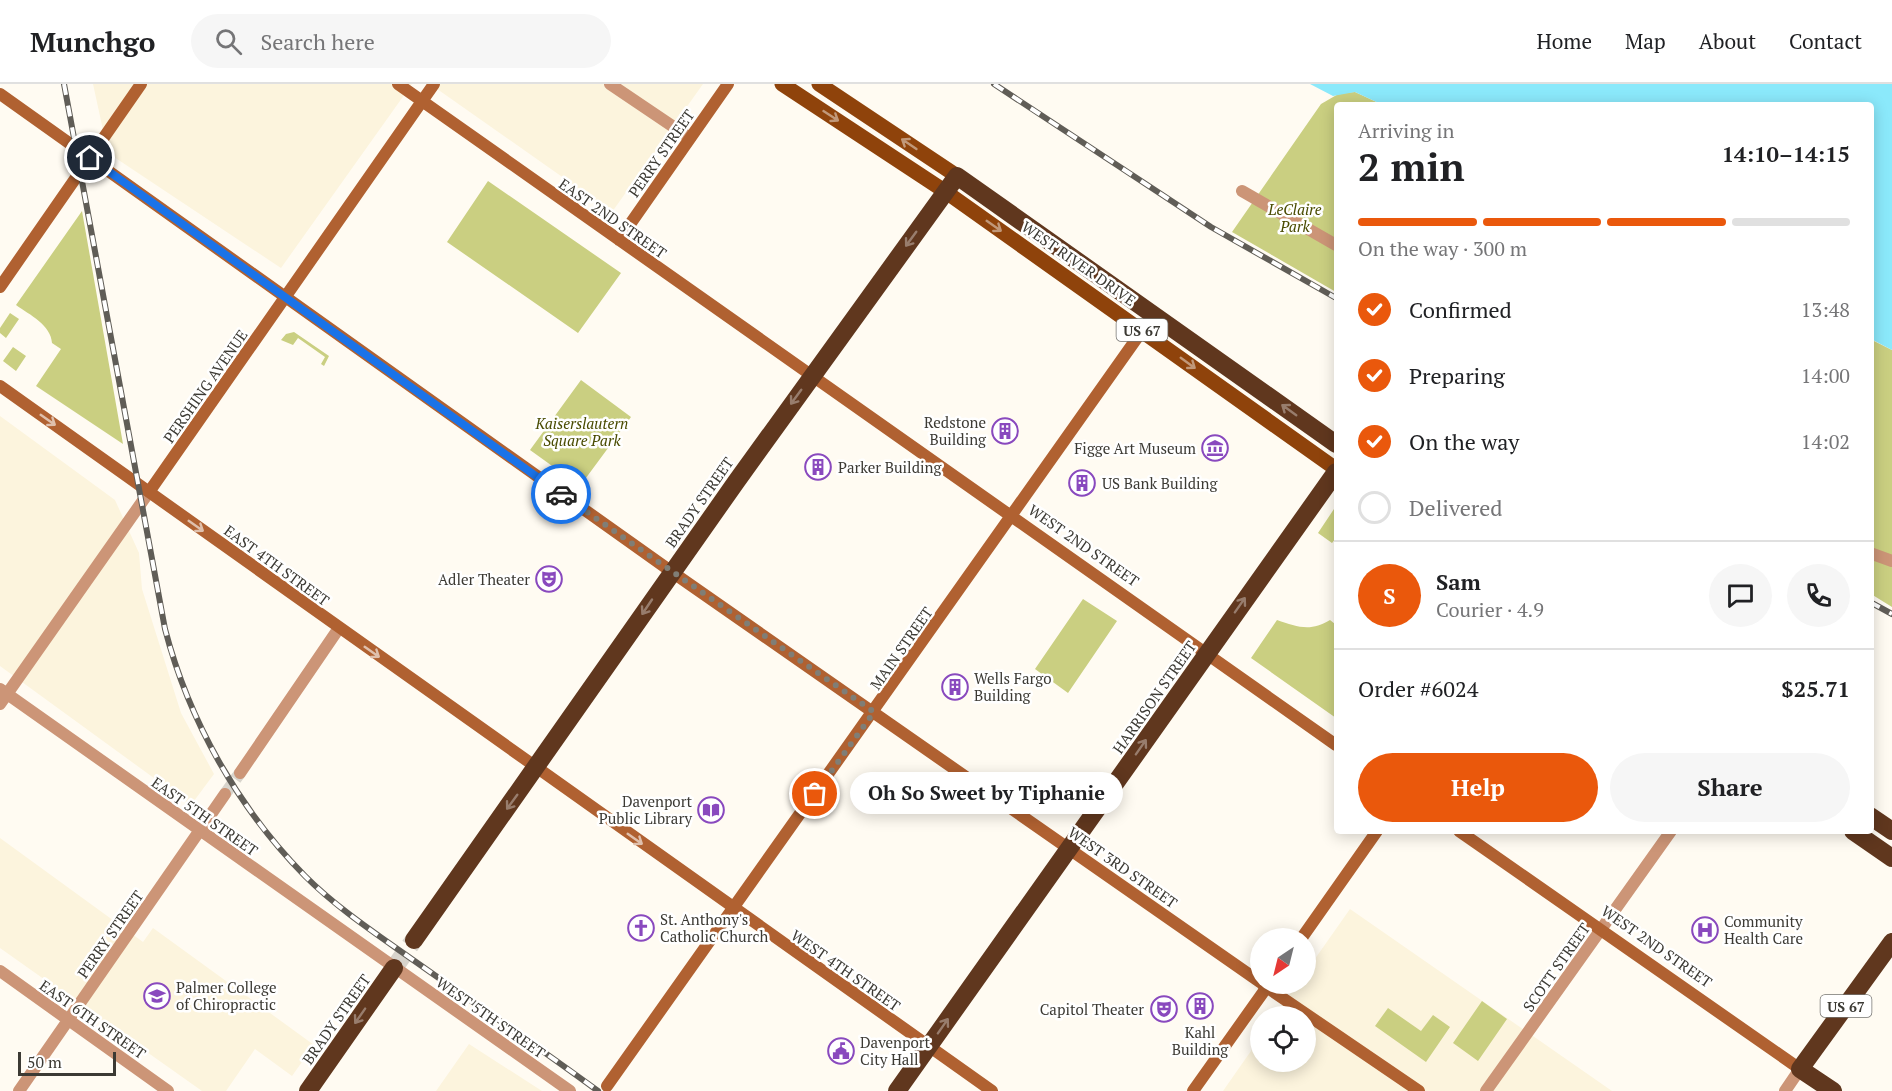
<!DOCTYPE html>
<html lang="en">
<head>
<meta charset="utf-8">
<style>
  body { margin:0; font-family:"PT Serif",serif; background:#f6f6f6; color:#202124; height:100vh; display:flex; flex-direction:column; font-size:22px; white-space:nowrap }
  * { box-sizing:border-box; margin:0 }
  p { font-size:20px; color:#757577 }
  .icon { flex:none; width:33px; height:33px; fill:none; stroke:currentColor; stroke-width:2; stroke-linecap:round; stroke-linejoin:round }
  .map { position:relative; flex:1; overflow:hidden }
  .panel { position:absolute; left:1334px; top:18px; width:540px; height:732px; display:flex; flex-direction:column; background:#fff; border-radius:6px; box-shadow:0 3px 15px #0003 }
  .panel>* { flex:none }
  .needle { width:39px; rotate:215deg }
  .buttons { position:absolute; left:1250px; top:844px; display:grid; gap:12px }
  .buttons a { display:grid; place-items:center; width:66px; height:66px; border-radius:50%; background:#fff; box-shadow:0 3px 15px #0003; font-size:30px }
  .scale { position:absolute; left:18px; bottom:15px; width:98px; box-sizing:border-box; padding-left:6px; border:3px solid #3c3a34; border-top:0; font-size:16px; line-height:21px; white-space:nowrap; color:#3c3a34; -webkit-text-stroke:4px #fff; paint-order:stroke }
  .pin { position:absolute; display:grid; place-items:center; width:51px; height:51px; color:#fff; margin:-26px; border:3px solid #fff; border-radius:50%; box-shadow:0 2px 6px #0007 }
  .courier { position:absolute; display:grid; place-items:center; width:60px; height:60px; margin:-30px; border:4px solid #1a73e8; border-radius:50%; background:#fff; color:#222; box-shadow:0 2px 8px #0007 }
  .bubble { position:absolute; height:42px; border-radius:21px; background:#fff; box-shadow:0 3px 15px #0003; font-size:20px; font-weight:600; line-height:42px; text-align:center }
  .headline em { font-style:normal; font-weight:600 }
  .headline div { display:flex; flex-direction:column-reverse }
  .headline { display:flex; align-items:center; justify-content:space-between; height:102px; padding:0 24px }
  h1 { font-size:39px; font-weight:600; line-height:45px }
  .bar { display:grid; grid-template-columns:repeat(4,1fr); gap:9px 6px; align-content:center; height:72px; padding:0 24px }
  .bar i { height:8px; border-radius:4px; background:#e0e0e0 }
  .bar .on { background:#ea580c }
  .bar p { grid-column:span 4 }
  .line { display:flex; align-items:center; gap:15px; padding:0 24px; border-top:2px solid #e0e0e0 }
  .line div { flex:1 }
  .round { display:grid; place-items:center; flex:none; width:63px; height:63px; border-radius:32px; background:#f6f6f6 }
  ol { padding:0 24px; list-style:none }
  li { display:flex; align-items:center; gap:18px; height:66px }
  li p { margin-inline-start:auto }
  li .icon { padding:6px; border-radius:50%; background:#ea580c; color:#fff; stroke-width:4 }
  li:last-child { color:#757577 }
  li i { width:33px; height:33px; border:3px solid #e0e0e0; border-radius:50% }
  .action { display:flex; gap:12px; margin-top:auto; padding:12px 24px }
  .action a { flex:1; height:69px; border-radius:36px; background:#ea580c; color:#fff; font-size:24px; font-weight:600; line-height:69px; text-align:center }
  .action a+a { background:#f6f6f6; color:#202124 }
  header { display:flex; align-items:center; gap:36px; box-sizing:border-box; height:84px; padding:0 30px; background:#fff; border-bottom:2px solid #e0e0e0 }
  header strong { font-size:28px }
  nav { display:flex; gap:33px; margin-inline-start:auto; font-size:21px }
  .search { width:420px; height:54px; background:#f6f6f6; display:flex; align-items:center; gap:15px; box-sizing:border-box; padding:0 21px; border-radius:33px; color:#757577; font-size:22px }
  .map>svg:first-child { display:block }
  .built { fill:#fcf4dd }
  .green { fill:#cacf81 }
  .water { fill:#8be9fb }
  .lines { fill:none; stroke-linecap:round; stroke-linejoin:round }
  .street-tunnel { stroke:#d8d4cc; stroke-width:12; stroke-dasharray:12 6; stroke-linecap:butt }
  .highway-tunnel { stroke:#d8d4cc; stroke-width:18; stroke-dasharray:18 9; stroke-linecap:butt }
  .street { stroke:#cc9577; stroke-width:12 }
  .secondary { stroke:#b06131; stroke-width:12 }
  .primary { stroke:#8f430b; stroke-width:15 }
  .highway { stroke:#60371e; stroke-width:18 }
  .rail-casing { stroke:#605d57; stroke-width:6 }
  .rail { stroke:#fff; stroke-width:4; stroke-dasharray:11; stroke-linecap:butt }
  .oneway { stroke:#c19879 }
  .oneway2 { stroke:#987d6d }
  .oneway3 { stroke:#dfc0ad }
  .done { stroke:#807e76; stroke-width:6; stroke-dasharray:0 10.8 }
  .route { stroke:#1a73e8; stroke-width:8 }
  .labels { text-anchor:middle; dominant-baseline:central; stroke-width:5; stroke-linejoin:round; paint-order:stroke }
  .shield { fill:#fff; stroke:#767571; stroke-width:1.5 }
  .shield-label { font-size:14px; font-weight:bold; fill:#3c3a34 }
  .street-label { font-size:15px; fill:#3c3a34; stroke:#fff }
  .park-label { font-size:15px; font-style:italic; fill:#494b01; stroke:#fff }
  .poi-label { font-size:15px; fill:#3c3a34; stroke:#fff; text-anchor:start }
</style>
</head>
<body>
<header>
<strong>Munchgo</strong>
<div class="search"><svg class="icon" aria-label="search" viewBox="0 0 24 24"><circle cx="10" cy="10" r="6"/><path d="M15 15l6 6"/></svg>Search here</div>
<nav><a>Home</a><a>Map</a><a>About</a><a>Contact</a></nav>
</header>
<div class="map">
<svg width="1892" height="1007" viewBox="0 0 1892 1007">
  <rect width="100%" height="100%" fill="#fffbf2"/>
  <!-- built -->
  <path class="built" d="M93 0H412L281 184 108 69Z
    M430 0H703L612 128Z
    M0 332 115 416 139 469 142 505 181 629 214 690 191 721 0 582Z
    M0 754 143 858 153 844 314 961 292 992 255 965 226 1007H202L0 864Z
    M1350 825 1612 1007H1223L1260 954V978H1305V933H1274L1297 900H1305V889Z
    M469 960 542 1007H436Z"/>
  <!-- green -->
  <path class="green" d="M1355 8 1383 21H1336V208L1232 148 1321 20 1340 9Z
    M488 97 621 189 578 249 447 158Z
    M82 127 123 360 36 302 61 265 52 259C51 241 30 231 16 221Z
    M10 229 19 235 6 254 0 249V244Z
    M294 248 329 272 324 282 321 280 325 273 298 254 293 261 281 256 286 250Z
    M1870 255 1892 266V523L1871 510Z
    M13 263 26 272 16 287 3 277Z
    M581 296 631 333 580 402 530 366Z
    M1336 422V454L1332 459 1318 449Z
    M1083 515 1117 537 1068 609 1035 585Z
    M1277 536C1297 543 1311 548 1330 536L1335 540 1336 634 1251 574Z
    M1482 917 1507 935 1478 977 1453 959Z
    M1388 924 1421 947 1433 931 1450 943 1426 978 1375 942Z"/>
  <!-- water -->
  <path class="water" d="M1310 0H1892V266L1871 255 1870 21H1383L1355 8 1333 12Z"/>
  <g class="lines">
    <!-- street-tunnel -->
    <path class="street-tunnel" d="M225 710 240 689"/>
    <!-- highway-tunnel -->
    <path class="highway-tunnel" d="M394 884 414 856"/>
    <!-- street -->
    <path class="street" d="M610 0 690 54
      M1242 107 1336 161
      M1870 469 1892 477
      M0 605 570 1007
      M0 620 149 408
      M240 689 339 544
      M0 887 168 1007
      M19 1007 225 710
      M1486 1007 1671 747
      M1785 1007 1800 985"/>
    <!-- secondary -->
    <path class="secondary" d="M398 0 1336 661
      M0 10 672 488 1260 898
      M619 156 728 0
      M0 203 141 0
      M0 302 992 1007
      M149 408 434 0
      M1459 747 1800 985
      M1301 855 1377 747
      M1262 900 1419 1007
      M607 1002 1154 230
      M1193 1007 1269 900"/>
    <!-- primary -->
    <path class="primary" d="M782 0 946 108 1336 385
      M819 0 957 92"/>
    <!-- highway -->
    <path class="highway" d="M1870 732 1892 747
      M1853 747 1892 774
      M414 856 736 398 957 92 1336 360
      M308 1007 394 884
      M897 1007 1336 388
      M1833 1007 1800 985 1892 858"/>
    <!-- rail casing -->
    <g class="rail-casing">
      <path id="rail" d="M64 0 165 545C189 637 238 724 305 792 338 825 378 851 416 878 477 921 538 963 598 1007
        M994 0 1211 143 1336 214
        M1870 518 1892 530"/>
    </g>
    <!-- rail -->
    <use href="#rail" class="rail"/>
  </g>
  <!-- one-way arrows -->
  <defs><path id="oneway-shaft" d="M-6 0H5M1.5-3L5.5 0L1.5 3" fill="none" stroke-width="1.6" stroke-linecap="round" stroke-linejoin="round" transform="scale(1.5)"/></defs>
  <g class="oneway">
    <use href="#oneway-shaft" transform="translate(831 32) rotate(33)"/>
    <use href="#oneway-shaft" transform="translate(909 60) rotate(-146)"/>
    <use href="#oneway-shaft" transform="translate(994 142) rotate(35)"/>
    <use href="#oneway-shaft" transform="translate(1188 279) rotate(36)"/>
  </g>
  <g class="oneway2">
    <use href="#oneway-shaft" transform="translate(911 155) rotate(126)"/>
    <use href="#oneway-shaft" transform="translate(796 313) rotate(126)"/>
    <use href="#oneway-shaft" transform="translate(1289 326) rotate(-144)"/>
    <use href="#oneway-shaft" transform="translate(1240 521) rotate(-55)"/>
    <use href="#oneway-shaft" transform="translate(647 523) rotate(124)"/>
    <use href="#oneway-shaft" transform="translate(1141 663) rotate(-55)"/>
    <use href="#oneway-shaft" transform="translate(512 718) rotate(126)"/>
    <use href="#oneway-shaft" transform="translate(360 932) rotate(125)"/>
    <use href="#oneway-shaft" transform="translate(943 942) rotate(-55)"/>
  </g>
  <g class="oneway3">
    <use href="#oneway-shaft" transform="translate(48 336) rotate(35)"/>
    <use href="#oneway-shaft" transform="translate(196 442) rotate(35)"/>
    <use href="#oneway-shaft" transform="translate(372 568) rotate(35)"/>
    <use href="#oneway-shaft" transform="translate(635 755) rotate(35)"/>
  </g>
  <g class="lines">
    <!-- done -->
    <path class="done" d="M561 410 874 628 815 710"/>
    <!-- route -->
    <path class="route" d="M90 74 561 410"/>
  </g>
  <!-- icons -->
  <defs>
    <g id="building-ring" transform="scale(1.35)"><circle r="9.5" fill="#fff" stroke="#8949be" stroke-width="1.5"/><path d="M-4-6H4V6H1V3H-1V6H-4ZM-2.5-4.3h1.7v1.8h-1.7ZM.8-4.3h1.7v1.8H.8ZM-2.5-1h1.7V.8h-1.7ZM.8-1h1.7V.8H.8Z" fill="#8949be"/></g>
    <g id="museum-ring" transform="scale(1.35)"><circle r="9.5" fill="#fff" stroke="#8949be" stroke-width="1.5"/><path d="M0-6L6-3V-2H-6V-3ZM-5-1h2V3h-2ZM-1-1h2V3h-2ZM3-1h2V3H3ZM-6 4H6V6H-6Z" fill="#8949be"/></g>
    <g id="theatre-ring" transform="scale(1.35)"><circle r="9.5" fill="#fff" stroke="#8949be" stroke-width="1.5"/><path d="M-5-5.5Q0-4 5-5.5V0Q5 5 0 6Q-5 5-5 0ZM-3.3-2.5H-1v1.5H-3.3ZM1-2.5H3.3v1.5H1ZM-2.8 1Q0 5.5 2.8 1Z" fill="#8949be"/></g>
    <g id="library-ring" transform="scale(1.35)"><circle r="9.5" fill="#fff" stroke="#8949be" stroke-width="1.5"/><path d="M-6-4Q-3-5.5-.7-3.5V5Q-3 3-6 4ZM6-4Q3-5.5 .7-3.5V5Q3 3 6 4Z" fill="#8949be"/></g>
    <g id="church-ring" transform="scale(1.35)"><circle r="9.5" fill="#fff" stroke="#8949be" stroke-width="1.5"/><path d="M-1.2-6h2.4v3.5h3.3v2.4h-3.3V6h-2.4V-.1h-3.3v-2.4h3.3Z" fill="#8949be"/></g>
    <g id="hospital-ring" transform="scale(1.35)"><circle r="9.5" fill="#fff" stroke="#8949be" stroke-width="1.5"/><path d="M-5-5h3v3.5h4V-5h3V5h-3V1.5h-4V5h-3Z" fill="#8949be"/></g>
    <g id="university-ring" transform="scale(1.35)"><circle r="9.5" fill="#fff" stroke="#8949be" stroke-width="1.5"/><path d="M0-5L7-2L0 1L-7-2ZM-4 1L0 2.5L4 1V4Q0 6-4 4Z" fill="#8949be"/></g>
    <g id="civic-ring" transform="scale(1.35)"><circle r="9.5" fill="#fff" stroke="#8949be" stroke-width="1.5"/><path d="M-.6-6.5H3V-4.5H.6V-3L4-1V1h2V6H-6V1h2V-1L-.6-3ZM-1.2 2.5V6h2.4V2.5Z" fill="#8949be"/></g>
  </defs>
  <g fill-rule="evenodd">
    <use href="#building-ring" x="1005" y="347"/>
    <use href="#museum-ring" x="1215" y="364"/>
    <use href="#building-ring" x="818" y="383"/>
    <use href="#building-ring" x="1082" y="399"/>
    <use href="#theatre-ring" x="549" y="495"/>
    <use href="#building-ring" x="955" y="603"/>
    <use href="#library-ring" x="711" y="726"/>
    <use href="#church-ring" x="641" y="844"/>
    <use href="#hospital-ring" x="1705" y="846"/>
    <use href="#university-ring" x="157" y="912"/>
    <use href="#building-ring" x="1200" y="922"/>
    <use href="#theatre-ring" x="1164" y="925"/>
    <use href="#civic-ring" x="841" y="967"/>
  </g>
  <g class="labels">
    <!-- shield labels -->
    <g class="shield">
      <rect x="1116.5" y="235" width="51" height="22" rx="4.5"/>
      <rect x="1820.5" y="911" width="51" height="22" rx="4.5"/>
    </g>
    <g class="shield-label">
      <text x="1142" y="246">US 67</text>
      <text x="1846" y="922">US 67</text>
    </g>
    <!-- street labels -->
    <g class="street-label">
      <text transform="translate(661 69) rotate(-55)">PERRY STREET</text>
      <text transform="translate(613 134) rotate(35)">EAST 2ND STREET</text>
      <text transform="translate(1079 179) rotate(35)">WEST RIVER DRIVE</text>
      <text transform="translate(205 302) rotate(-55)">PERSHING AVENUE</text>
      <text transform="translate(699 418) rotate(-55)">BRADY STREET</text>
      <text transform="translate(1084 461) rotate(35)">WEST 2ND STREET</text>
      <text transform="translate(277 481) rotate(36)">EAST 4TH STREET</text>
      <text transform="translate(901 564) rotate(-55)">MAIN STREET</text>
      <text transform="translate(1154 613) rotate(-55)">HARRISON STREET</text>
      <text transform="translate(205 732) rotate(35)">EAST 5TH STREET</text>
      <text transform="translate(1123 783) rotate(35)">WEST 3RD STREET</text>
      <text transform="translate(110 850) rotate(-55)">PERRY STREET</text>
      <text transform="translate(1657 862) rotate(35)">WEST 2ND STREET</text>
      <text transform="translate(1556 883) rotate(-55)">SCOTT STREET</text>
      <text transform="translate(846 886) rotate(35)">WEST 4TH STREET</text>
      <text transform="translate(491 933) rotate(35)">WEST 5TH STREET</text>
      <text transform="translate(93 935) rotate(35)">EAST 6TH STREET</text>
      <text transform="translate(336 935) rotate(-55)">BRADY STREET</text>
    </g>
    <!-- park labels -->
    <g class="park-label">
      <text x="1295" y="125">LeClaire<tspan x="1295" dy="17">Park</tspan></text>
      <text x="582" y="339">Kaiserslautern<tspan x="582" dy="17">Square Park</tspan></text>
    </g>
    <!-- poi labels -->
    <g class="poi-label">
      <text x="986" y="338" text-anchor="end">Redstone<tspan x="986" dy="17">Building</tspan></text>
      <text x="1196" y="364" text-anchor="end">Figge Art Museum</text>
      <text x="838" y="383">Parker Building</text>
      <text x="1102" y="399">US Bank Building</text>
      <text x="530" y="495" text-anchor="end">Adler Theater</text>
      <text x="974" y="594">Wells Fargo<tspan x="974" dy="17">Building</tspan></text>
      <text x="692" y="717" text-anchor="end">Davenport<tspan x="692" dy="17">Public Library</tspan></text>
      <text x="660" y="835">St. Anthony's<tspan x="660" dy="17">Catholic Church</tspan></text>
      <text x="1724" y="837">Community<tspan x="1724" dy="17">Health Care</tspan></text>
      <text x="176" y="903">Palmer College<tspan x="176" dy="17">of Chiropractic</tspan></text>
      <text x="1144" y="925" text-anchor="end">Capitol Theater</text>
      <text x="1200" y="948" text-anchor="middle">Kahl<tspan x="1200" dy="17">Building</tspan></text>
      <text x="860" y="958">Davenport<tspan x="860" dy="17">City Hall</tspan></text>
    </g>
  </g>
</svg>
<div class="buttons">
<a><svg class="needle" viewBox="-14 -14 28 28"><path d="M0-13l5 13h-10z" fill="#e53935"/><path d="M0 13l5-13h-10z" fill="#757577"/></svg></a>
<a><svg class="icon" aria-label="locate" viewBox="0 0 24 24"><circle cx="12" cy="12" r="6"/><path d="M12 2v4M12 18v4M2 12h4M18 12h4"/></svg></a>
</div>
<div class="scale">50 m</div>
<div class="pin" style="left:815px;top:710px;background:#ea580c"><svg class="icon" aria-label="bag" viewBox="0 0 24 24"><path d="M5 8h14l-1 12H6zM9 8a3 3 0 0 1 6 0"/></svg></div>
<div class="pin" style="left:90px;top:74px;background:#1f2937"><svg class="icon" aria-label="home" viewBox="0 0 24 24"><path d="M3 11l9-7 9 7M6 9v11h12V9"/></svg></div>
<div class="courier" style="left:561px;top:410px"><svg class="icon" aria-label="car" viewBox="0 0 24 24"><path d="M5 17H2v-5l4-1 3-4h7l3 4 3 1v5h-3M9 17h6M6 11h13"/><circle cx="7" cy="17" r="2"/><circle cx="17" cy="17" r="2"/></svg></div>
<div class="bubble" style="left:850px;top:688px;width:273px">Oh So Sweet by Tiphanie</div>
<section class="panel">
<div class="headline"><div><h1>2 min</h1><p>Arriving in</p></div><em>14:10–14:15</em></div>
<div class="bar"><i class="on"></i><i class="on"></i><i class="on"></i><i></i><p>On the way · 300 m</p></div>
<ol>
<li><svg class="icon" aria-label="check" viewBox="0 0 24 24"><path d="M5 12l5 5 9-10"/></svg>Confirmed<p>13:48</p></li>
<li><svg class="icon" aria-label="check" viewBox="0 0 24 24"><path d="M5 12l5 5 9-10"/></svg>Preparing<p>14:00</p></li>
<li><svg class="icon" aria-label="check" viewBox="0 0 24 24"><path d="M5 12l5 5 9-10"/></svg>On the way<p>14:02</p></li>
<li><i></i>Delivered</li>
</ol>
<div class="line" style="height:108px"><b class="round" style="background:#ea580c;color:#fff">S</b><div><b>Sam</b><p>Courier · 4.9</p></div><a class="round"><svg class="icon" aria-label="chat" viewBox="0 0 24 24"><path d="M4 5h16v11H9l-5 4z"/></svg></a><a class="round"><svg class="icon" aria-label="phone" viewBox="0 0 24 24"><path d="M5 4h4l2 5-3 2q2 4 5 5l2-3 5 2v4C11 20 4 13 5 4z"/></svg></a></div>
<div class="line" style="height:78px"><div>Order #6024</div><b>$25.71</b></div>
<div class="action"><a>Help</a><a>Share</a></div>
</section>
</div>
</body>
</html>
